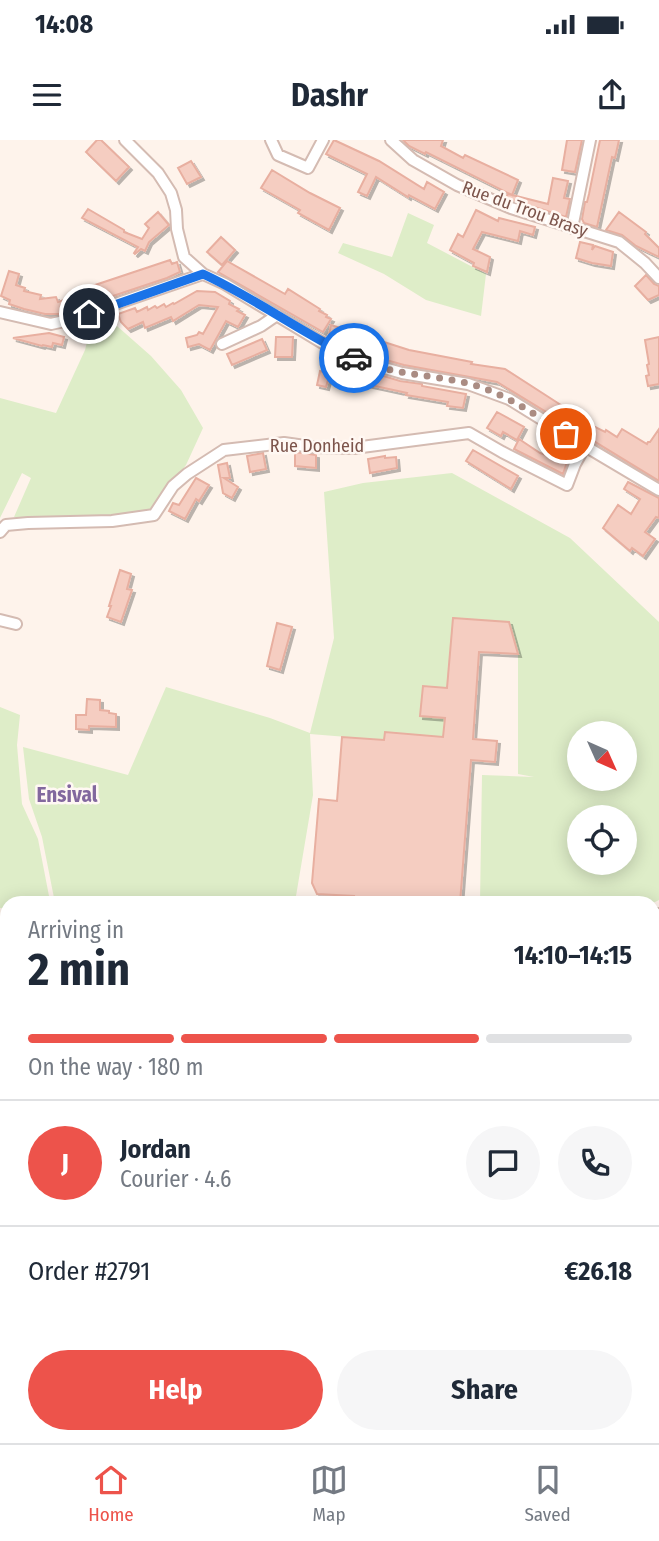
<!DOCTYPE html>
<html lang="en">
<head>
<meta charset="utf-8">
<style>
  body { margin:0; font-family:"Fira Sans Condensed",sans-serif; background:#f6f6f7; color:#1f2937; height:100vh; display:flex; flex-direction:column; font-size:26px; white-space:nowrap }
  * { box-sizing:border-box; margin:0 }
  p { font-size:23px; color:#747a83 }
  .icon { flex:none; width:38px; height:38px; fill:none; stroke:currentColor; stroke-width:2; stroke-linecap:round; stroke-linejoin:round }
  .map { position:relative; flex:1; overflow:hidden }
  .drawer { position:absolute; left:0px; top:756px; width:660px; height:548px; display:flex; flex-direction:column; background:#fff; border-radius:21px 21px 0 0; box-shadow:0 4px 18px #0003 }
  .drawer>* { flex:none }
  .needle { width:46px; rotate:135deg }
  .fabs { position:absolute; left:567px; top:581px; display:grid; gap:14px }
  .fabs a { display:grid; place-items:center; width:70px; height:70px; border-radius:50%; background:#fff; box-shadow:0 4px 18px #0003; font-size:35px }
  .pin { position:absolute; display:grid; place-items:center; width:60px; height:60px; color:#fff; margin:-30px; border:4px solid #fff; border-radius:50%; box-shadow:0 2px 7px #0007 }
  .courier { position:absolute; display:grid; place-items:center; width:70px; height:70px; margin:-35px; border:5px solid #1a73e8; border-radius:50%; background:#fff; color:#222; box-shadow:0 2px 9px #0007 }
  .headline em { font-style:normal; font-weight:700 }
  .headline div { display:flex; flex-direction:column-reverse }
  .headline { display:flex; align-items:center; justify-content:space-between; height:119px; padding:0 28px }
  h1 { font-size:46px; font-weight:700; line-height:52px }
  .bar { display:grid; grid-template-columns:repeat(4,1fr); gap:10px 7px; align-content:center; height:84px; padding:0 28px }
  .bar i { height:9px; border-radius:5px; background:#e0e1e3 }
  .bar .on { background:#ed534b }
  .bar p { grid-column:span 4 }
  .line { display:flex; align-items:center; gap:18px; padding:0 28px; border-top:2px solid #e0e1e3 }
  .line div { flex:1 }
  .round { display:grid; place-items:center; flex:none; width:74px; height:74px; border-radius:37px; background:#f6f6f7 }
  .button { display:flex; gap:14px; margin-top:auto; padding:14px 28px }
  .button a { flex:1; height:80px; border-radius:42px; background:#ed534b; color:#fff; font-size:28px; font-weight:700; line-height:80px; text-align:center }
  .button a+a { background:#f6f6f7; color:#1f2937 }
  .status { display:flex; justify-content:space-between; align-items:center; height:49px; padding:0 35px; background:#fff; direction:ltr }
  .status svg { height:19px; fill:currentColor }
  header { display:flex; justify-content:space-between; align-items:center; height:91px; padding:0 28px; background:#fff; font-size:32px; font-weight:700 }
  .tab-bar { display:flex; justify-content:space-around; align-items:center; height:98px; border-top:2px solid #e0e1e3; background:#fff; font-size:19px; color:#747a83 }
  .tab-bar a { display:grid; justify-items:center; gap:4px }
  .tab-bar .on { color:#ed534b }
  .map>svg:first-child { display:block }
  .green { fill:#deedc8; fill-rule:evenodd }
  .building { fill:#f5cdc1; stroke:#e8afa0; stroke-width:2; filter:url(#shadow) }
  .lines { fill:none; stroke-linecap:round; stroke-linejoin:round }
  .minor-casing { stroke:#d4bbb2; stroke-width:14 }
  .tertiary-casing { stroke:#d4bbb2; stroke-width:18 }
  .secondary-casing { stroke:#d9bcb1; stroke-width:19 }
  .trunk-casing { stroke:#dacfcd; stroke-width:21 }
  .motorway-casing { stroke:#dacfcd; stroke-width:23 }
  .minor { stroke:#fff; stroke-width:10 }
  .tertiary { stroke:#fff; stroke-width:14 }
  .secondary { stroke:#fff; stroke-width:16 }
  .trunk { stroke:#fcb9a1; stroke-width:18 }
  .motorway { stroke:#faa7a0; stroke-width:19 }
  .done { stroke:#aa8c83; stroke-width:7; stroke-dasharray:0 12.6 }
  .route { stroke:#1a73e8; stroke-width:9 }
  .labels { text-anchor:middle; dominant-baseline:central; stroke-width:5; stroke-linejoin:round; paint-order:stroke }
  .street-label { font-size:18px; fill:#7c544b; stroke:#fff8f3 }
  .quarter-label { font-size:21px; font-weight:bold; fill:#82689e; stroke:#fff8f3 }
</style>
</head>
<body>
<div class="status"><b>14:08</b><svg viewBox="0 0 49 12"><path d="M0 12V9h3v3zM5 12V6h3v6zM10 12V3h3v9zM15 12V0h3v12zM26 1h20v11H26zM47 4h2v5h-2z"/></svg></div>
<header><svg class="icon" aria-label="menu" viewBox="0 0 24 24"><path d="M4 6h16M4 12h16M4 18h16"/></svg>Dashr<svg class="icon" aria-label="share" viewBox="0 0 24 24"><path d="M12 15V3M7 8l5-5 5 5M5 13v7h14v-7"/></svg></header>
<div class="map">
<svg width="659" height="1303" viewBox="0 0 659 1303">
  <defs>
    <filter id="shadow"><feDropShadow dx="3" dy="3" stdDeviation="0" flood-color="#0004"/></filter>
  </defs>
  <rect width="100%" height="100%" fill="#fef3eb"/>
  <!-- green -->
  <path class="green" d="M408 73 434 85 427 103 486 134 481 176 426 160 384 134 338 113 343 103 392 117Z
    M109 179 151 216 181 250 203 288 186 325 151 371 129 378 14 377 31 338 22 333 0 378V258L56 273 85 210 92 182Z
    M452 333 570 398 659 482V760L653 763H480L482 635 534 637 518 634V515L509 482 453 478 447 548 423 546 420 576 445 578 443 597 385 592 384 600 310 594 313 655 296 756 188 763H55L42 697 29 659 23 607 128 635 166 547 270 578 310 593 334 498 324 352 363 343ZM579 593H625V639H579ZM579 677H625V723H579Z
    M0 567 20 575 17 605 22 664 38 699 49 756 40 757 39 763H7V769L0 768Z
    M653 1264 659 1265V1303H588L587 1297H653Z"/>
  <!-- building -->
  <path class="building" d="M97 0H101L129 27 116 41 86 12Z
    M334 0 379 21 424 49 427 42 444 52 435 69 409 55 408 57 376 37 367 56 358 52 367 34 326 14Z
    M403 0H443L441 6 463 18 465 15 518 40 512 55 426 12 425 14 409 6Z
    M567 0H582L575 32 562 30Z
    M600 0H619L615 18 612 17 597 87 584 83 582 79 585 62H587L589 54Z
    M191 21 201 37 187 44 178 28Z
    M272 30 310 53 340 68 329 90 298 73 300 70 261 48Z
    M553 38 568 41 564 58 570 59 566 77 506 58 508 54 548 64Z
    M88 69 124 90V92L142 99 149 88 145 84 158 72 169 85 149 102 145 111 141 109 135 114 134 113 138 107 82 78Z
    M476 70 498 81 499 78 535 87 533 95 520 91 518 101 482 92 473 109 490 117 487 132 473 126 474 123 450 110 458 94 463 97Z
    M619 72 646 92 645 94 659 108V117L636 106 622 95 606 90Z
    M221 97 235 110 222 125 207 112Z
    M580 102 593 105 592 110 595 106 613 112 611 126 592 123 576 118Z
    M170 120 172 124 177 122 180 132 167 138 59 174H45L24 169 9 164 10 160 1 156 9 131 19 134 16 145 25 148 24 151 41 155 40 159 56 157 58 162 92 151 86 148Z
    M227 121 285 154 288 149 320 169 319 171 327 175 326 177 331 179 323 192 218 132Z
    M646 135 654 144 659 146V155L648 160 635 146Z
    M197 151 215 152 230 161 229 164 239 169 237 171 245 175 238 187 226 181 210 210 199 204 188 207 186 198 197 195 199 192 203 194 218 167 199 165 173 181 171 177 145 188 143 182 128 189 121 182 118 174 135 168 137 172 147 167 148 170 155 166 157 168 164 164 166 167 173 163 174 164Z
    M331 185 409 210 472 222 471 224 505 229 595 287 605 292 606 290 617 297 622 289 647 304 648 302H650L659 289V341L497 242 404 225 368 215 370 208 329 195Z
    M49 193 64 197 62 205 53 203 52 207 43 205 42 206 13 198Z
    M276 197H293L292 217H275Z
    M659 197V244L648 246 646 236 649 235 647 225 649 224 645 200Z
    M262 199 267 210 232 225 227 214Z
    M338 222 400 241 422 244V246L466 254 463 268 447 266 448 262 406 255 407 253 347 240 345 244 328 240 326 247 317 245 320 231 330 234 332 227 337 228Z
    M497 272 524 287 517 300 503 292 501 296 487 288Z
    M519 299 540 313 567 322 563 334 514 309Z
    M473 310 518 336 511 349 466 321Z
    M295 312 316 315V328L295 326Z
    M263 313 266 329 250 332 247 316Z
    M385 316V318L396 317 397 328 370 333 368 319Z
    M227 323 230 338H224L238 347 232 358 223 353 218 325Z
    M196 338 209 345 199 361 196 359 185 379 169 371 173 363 179 365Z
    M628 342 659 358V378L656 377 645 392 655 399 643 416 632 408 630 411 603 388 618 365 631 374 640 359 624 349Z
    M120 430 131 434 127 449 132 450 121 482 107 477 111 466H109Z
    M453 478 509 482 518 514 479 512 473 599 497 601 495 622 471 620 460 763H353L354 756 317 754 312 743 319 659 337 661 342 597 384 600 385 592 443 597 445 578 420 576 423 546 447 548Z
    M277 483 292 487 280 530 267 526Z
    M87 559 100 560V570L109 571V573L116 574V587L89 586V590L76 589V575H86Z"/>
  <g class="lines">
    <!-- minor casing -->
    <g class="minor-casing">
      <path id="minor" d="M125 0 158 33 171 53 176 70 177 89 184 117 203 134 225 144 326 205 360 221 402 233 468 244 509 259 585 306 659 350
        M271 0 278 15 308 28 323 0
        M391 0 413 20 457 45 511 68 619 102 645 123 659 138
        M572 88 590 0
        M0 172 51 184 69 180 203 134
        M222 204 261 186 277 175
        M0 392 6 385 28 383 112 381 154 375 173 346 187 334 224 310 284 303 312 307 354 308 469 293 502 312 567 345 575 324 585 306
        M0 480 16 484
        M653 778 659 774
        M0 841 7 843
        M0 908 7 904
        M0 1074 7 1071"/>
    </g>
    <!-- tertiary casing -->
    <g class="tertiary-casing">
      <path id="tertiary" d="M308 1297 311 1303"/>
    </g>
    <!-- secondary casing -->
    <g class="secondary-casing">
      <path id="secondary" d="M653 1177H659"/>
    </g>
    <!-- trunk casing -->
    <g class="trunk-casing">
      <path id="trunk" d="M0 1157H7
        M481 1297 493 1303"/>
    </g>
    <!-- motorway casing -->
    <g class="motorway-casing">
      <path id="motorway" d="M0 1177H7
        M653 1205 659 1206
        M0 1207 7 1206
        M653 1233H659"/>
    </g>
    <!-- minor -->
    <use href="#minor" class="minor"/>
    <!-- tertiary -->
    <use href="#tertiary" class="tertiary"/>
    <!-- secondary -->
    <use href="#secondary" class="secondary"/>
    <!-- trunk -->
    <use href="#trunk" class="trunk"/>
    <!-- motorway -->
    <use href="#motorway" class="motorway"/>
  </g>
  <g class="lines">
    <!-- done -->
    <path class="done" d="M354 218C390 235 431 234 470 244 505 253 535 275 566 294"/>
    <!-- route -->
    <path class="route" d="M89 174 203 134C255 158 302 193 354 218"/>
  </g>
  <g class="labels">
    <!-- street labels -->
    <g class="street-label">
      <text transform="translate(525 69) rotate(20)">Rue du Trou Brasy</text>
      <text x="317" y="306">Rue Donheid</text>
    </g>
    <!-- quarter labels -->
    <g class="quarter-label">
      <text x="67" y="655">Ensival</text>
    </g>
  </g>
</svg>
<div class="fabs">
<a><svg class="needle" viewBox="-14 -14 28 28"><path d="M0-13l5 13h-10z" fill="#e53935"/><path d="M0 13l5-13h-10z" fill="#747a83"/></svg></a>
<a><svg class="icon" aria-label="locate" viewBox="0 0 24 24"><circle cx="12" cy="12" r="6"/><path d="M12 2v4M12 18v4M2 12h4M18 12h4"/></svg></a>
</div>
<div class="pin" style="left:566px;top:294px;background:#ea580c"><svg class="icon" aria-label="bag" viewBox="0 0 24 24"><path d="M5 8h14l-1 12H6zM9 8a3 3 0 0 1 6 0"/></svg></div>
<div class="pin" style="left:89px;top:174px;background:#1f2937"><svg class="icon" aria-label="home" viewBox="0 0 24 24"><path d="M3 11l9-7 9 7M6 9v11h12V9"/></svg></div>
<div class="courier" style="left:354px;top:218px"><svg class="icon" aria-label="car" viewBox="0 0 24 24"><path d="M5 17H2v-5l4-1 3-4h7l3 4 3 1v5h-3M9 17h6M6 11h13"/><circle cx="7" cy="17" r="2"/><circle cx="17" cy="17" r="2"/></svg></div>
<section class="drawer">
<div class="headline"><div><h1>2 min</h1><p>Arriving in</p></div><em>14:10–14:15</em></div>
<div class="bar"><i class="on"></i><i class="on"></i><i class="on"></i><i></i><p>On the way · 180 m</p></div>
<div class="line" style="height:126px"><b class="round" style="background:#ed534b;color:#fff">J</b><div><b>Jordan</b><p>Courier · 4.6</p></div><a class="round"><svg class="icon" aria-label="chat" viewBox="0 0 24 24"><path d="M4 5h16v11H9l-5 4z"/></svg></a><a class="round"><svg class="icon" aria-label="phone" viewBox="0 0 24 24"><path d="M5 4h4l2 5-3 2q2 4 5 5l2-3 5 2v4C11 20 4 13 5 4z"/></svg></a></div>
<div class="line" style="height:91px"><div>Order #2791</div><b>€26.18</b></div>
<div class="button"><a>Help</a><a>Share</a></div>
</section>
</div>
<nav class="tab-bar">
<a class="on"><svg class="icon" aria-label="home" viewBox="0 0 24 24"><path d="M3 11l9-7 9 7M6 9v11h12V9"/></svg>Home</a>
<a><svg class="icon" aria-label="map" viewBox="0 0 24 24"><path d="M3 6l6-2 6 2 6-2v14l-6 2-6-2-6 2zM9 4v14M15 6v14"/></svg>Map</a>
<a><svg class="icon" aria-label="saved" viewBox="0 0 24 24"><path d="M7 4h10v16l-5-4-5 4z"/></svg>Saved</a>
</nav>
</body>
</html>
